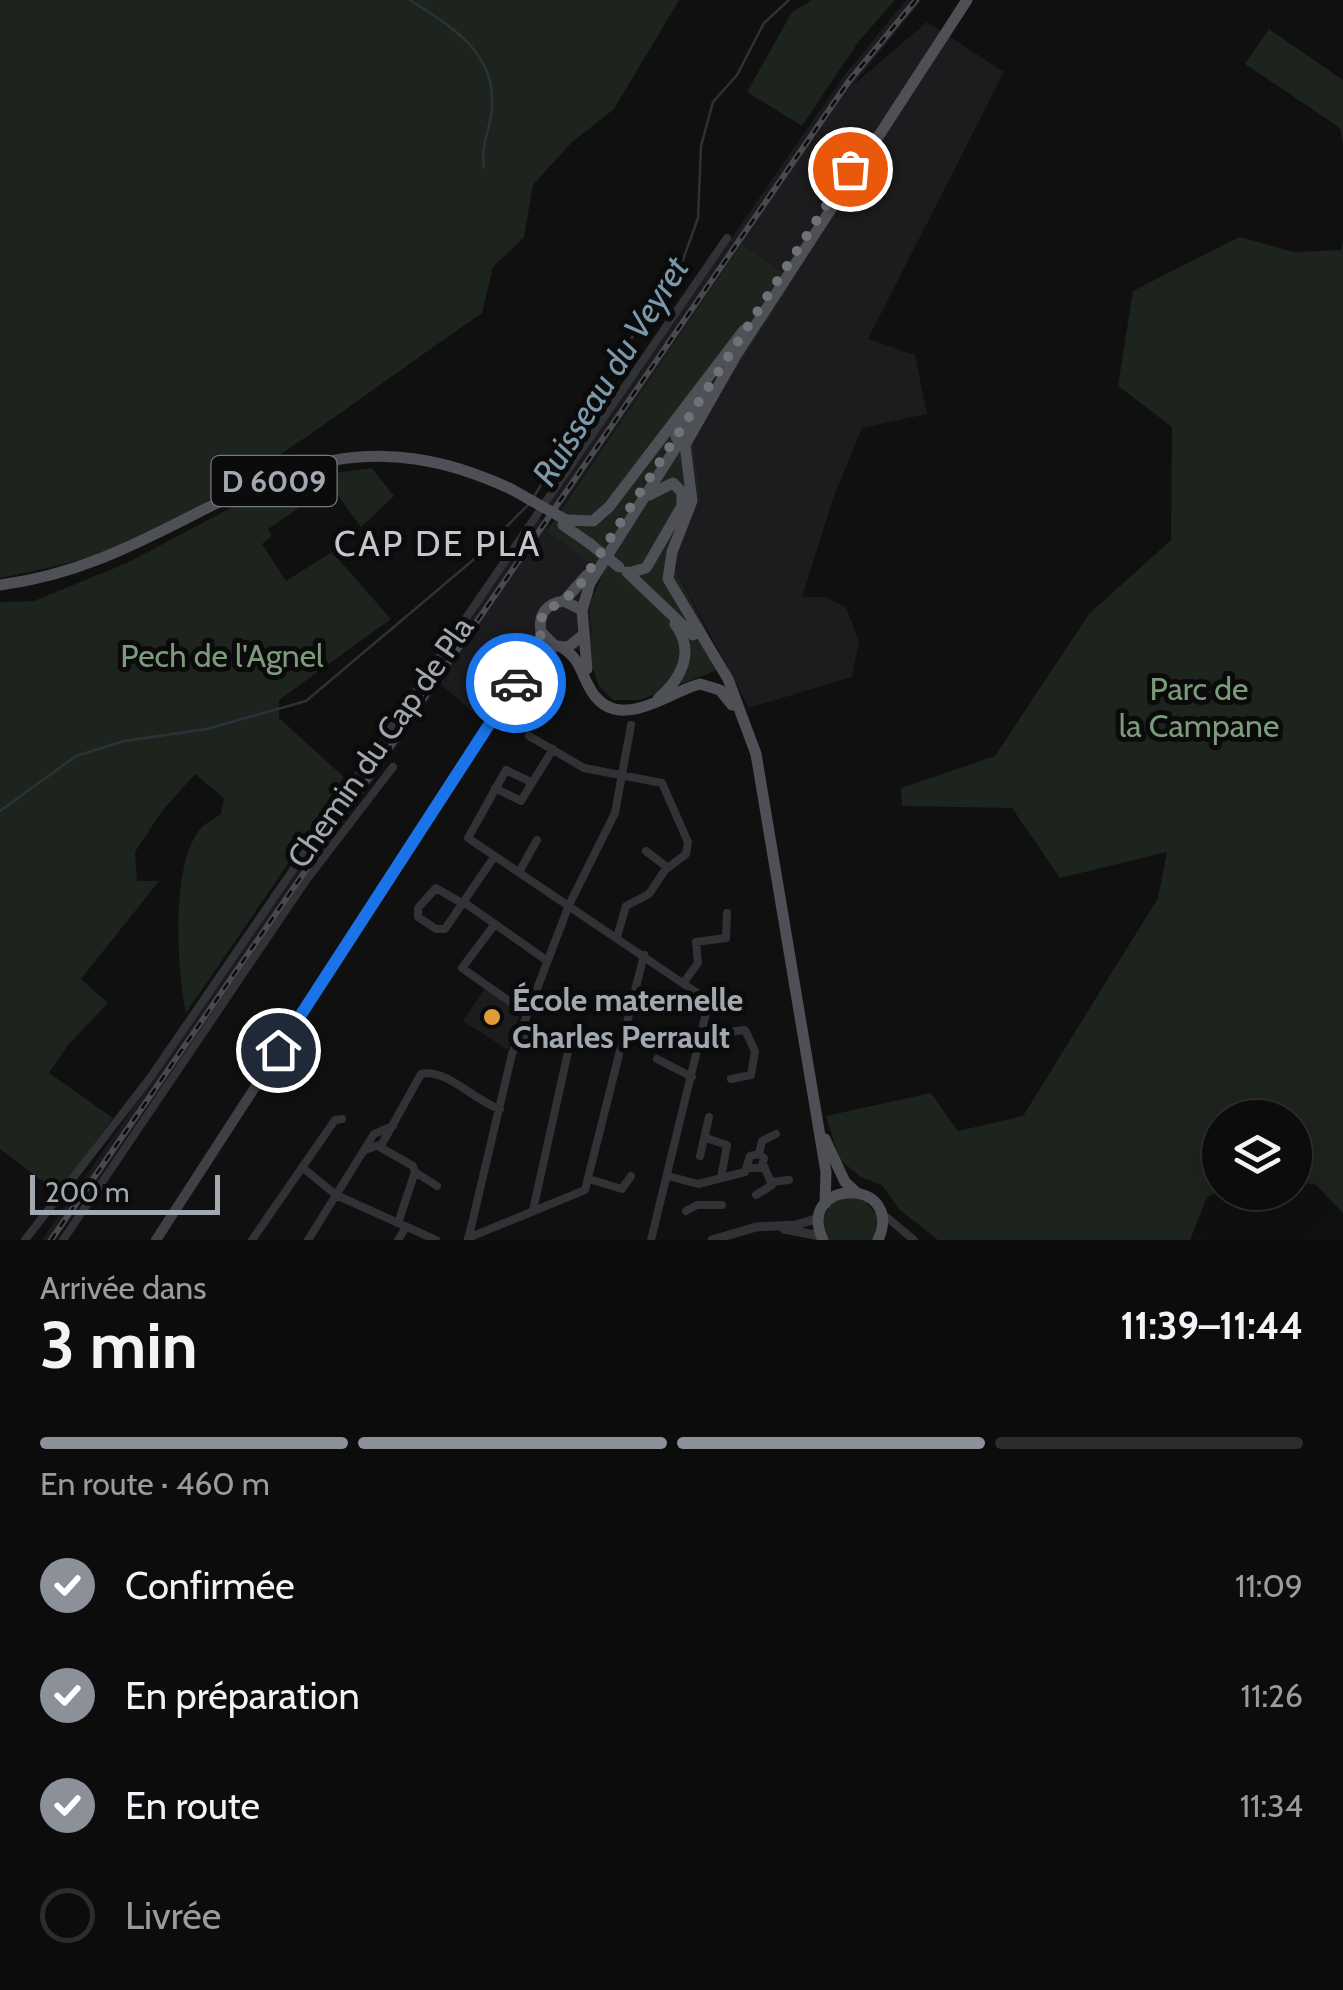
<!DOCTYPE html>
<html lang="fr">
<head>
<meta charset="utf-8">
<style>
  body { margin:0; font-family:Cabin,sans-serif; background:#1a1a1b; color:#f1f3f6; height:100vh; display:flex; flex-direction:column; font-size:38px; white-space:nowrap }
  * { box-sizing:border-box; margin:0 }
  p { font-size:32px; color:#9a9b9d }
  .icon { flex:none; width:55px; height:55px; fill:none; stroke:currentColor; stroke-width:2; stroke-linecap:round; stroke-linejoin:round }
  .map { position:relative; height:1240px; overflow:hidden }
  .panel { display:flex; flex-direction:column; background:#0c0c0d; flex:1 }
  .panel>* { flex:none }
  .fabs { position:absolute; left:1202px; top:1100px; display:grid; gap:20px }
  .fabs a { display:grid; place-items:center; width:110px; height:110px; border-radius:50%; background:#0c0c0d; box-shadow:0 10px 40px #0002,0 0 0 2px #2c2c2e; font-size:50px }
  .scale { position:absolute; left:30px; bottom:25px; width:190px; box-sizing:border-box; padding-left:10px; border:5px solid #a2a8b1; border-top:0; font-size:28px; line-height:35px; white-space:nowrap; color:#a2a8b1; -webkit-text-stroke:8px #0b0b0c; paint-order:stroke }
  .pin { position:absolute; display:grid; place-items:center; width:85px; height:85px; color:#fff; margin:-42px; border:5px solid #fff; border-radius:50%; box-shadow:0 2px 10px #0007 }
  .courier { position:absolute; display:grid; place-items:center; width:100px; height:100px; margin:-50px; border:8px solid #1a73e8; border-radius:50%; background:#fff; color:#222; box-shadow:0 2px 12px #0007 }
  .overview em { font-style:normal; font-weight:700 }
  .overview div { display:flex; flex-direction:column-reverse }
  .overview { display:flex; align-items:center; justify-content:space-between; height:170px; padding:0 40px }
  h1 { font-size:65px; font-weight:700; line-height:75px }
  .bar { display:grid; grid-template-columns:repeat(4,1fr); gap:15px 10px; align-content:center; height:120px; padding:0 40px }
  .bar i { height:12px; border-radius:8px; background:#2c2c2e }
  .bar .on { background:#8c9099 }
  .bar p { grid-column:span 4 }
  ol { padding:0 40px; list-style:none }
  li { display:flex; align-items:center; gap:30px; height:110px }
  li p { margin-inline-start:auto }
  li .icon { padding:10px; border-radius:50%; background:#8c9099; color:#fff; stroke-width:4 }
  li:last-child { color:#9a9b9d }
  li i { width:55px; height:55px; border:5px solid #2c2c2e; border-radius:50% }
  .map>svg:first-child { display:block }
  .built { fill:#1c1c1e }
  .green { fill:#1d231d }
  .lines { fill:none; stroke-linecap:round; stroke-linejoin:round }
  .stream { stroke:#2b3339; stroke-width:2.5 }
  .minor { stroke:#313236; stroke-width:8 }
  .tertiary { stroke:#313236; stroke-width:9 }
  .secondary { stroke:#404146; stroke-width:10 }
  .primary { stroke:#4e5055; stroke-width:11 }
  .rail-casing { stroke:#484a4f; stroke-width:6 }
  .rail { stroke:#0b0b0c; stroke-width:2.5; stroke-dasharray:8; stroke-linecap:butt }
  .primary-bridge { stroke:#4e5055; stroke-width:11 }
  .done { stroke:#6f7379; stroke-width:10; stroke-dasharray:0 18 }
  .route { stroke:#1a73e8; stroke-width:12 }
  .poi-dot { fill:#e29c37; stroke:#0b0b0c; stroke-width:4 }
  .labels { text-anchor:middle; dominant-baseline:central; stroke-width:10; stroke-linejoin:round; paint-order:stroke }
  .shield { fill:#0b0b0c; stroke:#757980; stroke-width:2.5 }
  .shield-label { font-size:30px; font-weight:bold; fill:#a2a8b1 }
  .park-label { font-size:32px; fill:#7b9b7a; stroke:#0b0b0c }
  .street-label { font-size:32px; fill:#a2a8b1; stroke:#0b0b0c }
  .poi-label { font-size:32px; font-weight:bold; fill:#a2a8b1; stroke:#0b0b0c; text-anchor:start }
  .water-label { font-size:35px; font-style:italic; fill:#7b98aa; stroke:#0b0b0c }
  .neighbourhood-label { font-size:35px; letter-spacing:2.5px; fill:#c3c6cd; stroke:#0b0b0c }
</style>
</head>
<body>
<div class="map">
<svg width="1343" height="1240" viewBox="0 0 1343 1240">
  <rect width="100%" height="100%" fill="#101011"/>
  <!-- built -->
  <path class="built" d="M906 0H922L852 86 927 22 1004 72 868 339 915 355 927 414 862 428 834 496 802 597H825L846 607 859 641 852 677 749 708 673 565 692 438 743 244 559 511 548 504 843 77Z
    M539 517 550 524 546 532 605 571 594 589 593 633 586 648 554 653 533 640 479 717 440 684 56 1240H42Z
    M485 988 520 1013 508 1050 463 1021Z"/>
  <!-- green -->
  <path class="green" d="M0 0H679L614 109 571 143 533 185 524 237 493 267 482 313C371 389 260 478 139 538 97 558 46 569 0 578Z
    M812 0H895L859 41 802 126 747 92 792 12Z
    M1269 29 1343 80V146L1340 128 1245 64Z
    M1239 237 1294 252 1341 250 1343 240V1213L1316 1185 1295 1181V1118H1220V1191L1207 1197 1190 1240H938L900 1210 882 1185 861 1177 840 1160 826 1116 931 1093 958 1131 1023 1116 1158 898 1167 852 1060 878 1012 808 902 806 901 788 995 756 1089 614 1171 540 1172 427 1118 386 1133 291Z
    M742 244 793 281 692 438 700 495 673 565 725 667 640 700H613L599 686 586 648 593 633 589 606 604 571 546 532Z
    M372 468 394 496 361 527 331 486 268 529 272 536 262 544 286 581 332 552 391 619 279 700V718L346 779 186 1013C177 968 170 864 201 828 206 823 215 818 221 814L224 798 195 774 162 811 135 852 137 881H159L81 979 108 1003 69 1044 49 1073 113 1118 58 1193 0 1149V602L34 601 127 563 236 505 327 474Z
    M861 1197 878 1216 873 1240H827C820 1222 824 1212 837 1198Z"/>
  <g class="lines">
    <!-- stream -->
    <path class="stream" d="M410 0C449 25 496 52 492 106 491 129 480 144 484 167
      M533 498 644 318 679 271 698 218 701 146 713 102 737 75 764 23 789 0
      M0 811 76 756 124 741 207 729 306 701 472 561 529 504"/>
    <!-- minor -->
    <path class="minor" d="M529 736 584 768 662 783 688 842 686 854 665 870 649 894 626 906 617 937
      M530 786 529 781 506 770 468 838 709 1001 651 1240
      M495 788 521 801 553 749
      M646 851 668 868
      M494 857 445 929H436L418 917V908L436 888 460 902 465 903 546 960
      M519 872 537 840
      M495 924 462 968 526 1013
      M684 982 698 963 696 942 726 938 727 913
      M521 1034 567 1047 568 1052 533 1210
      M702 1035 745 1030 755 1051 751 1075 731 1079
      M657 1059 692 1077
      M706 1138 727 1145 721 1178
      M378 1146 413 1166 415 1172 398 1223
      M365 1150 382 1144 421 1074C447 1068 474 1101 500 1109
      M759 1154 762 1141 776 1134
      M700 1156 709 1117
      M302 1167 336 1195 436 1240
      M415 1172 437 1186
      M668 1176 698 1184 745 1172 750 1156 759 1154 764 1158 761 1168H749
      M589 1179 622 1189 631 1176
      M771 1182 789 1180
      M756 1195 772 1185 764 1166
      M686 1211 697 1205H722
      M883 1214 914 1240
      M468 1238 585 1190 644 955
      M25 1240 150 1078 727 238
      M63 1240 307 879 393 767
      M252 1240 335 1120 342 1119
      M308 1240 374 1134 393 1126
      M398 1240 406 1227
      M468 1240 512 1054 569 905 615 813 631 725"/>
    <!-- tertiary -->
    <path class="tertiary" d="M784 1229 820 1236
      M712 1240 756 1227 796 1225 819 1218"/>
    <!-- secondary -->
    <path class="secondary" d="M156 1240 535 655 541 632"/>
    <!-- primary -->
    <path class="primary" d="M735 357 685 445 692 501 672 552 668 579 728 679 756 754 826 1172 825 1204
      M731 363 967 0
      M676 437 707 390
      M566 520 593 521 609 507 744 330
      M563 525 589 543
      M627 572 693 635
      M628 573 646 568 682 506V492L673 483 649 495
      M0 585C201 559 289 385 511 489
      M564 601 587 575
      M582 610 590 583 685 433
      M583 635 568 647 555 646 541 632C538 615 546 603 564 601L582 610 587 669
      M561 647C578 657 580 669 588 685 614 738 667 692 700 684L720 690 732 705
      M658 699C681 679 696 652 675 624
      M825 1139 845 1182 855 1191
      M823 1240C794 1178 906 1176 878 1240"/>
    <!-- rail casing -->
    <g class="rail-casing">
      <path id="rail" d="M51 1240 849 81 916 0"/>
    </g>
    <!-- rail -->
    <use href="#rail" class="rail"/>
    <!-- primary-bridge -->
    <path class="primary-bridge" d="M511 489 566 520
      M589 543 619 567"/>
  </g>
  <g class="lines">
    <!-- done -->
    <path class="done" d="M516 683 540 642 542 614 576 591 850 169"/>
    <!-- route -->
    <path class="route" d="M278 1050 516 683"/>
  </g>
  <!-- markers -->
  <circle class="poi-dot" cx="492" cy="1017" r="10"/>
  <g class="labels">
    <!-- shield labels -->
    <rect class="shield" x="211.5" y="456" width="125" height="50" rx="8"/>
    <g class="shield-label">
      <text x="274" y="481">D 6009</text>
    </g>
    <!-- park labels -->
    <g class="park-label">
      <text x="222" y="655">Pech de l'Agnel</text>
      <text x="1199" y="688">Parc de<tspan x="1199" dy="37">la Campane</tspan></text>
    </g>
    <!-- street labels -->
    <g class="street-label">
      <text transform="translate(380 742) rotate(-55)">Chemin du Cap de Pla</text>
    </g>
    <!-- poi labels -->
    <g class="poi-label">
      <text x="512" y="999">École maternelle<tspan x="512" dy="37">Charles Perrault</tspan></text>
    </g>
    <!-- water labels -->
    <g class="water-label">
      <text transform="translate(610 371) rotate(-58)">Ruisseau du Veyret</text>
    </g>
    <!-- neighbourhood labels -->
    <g class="neighbourhood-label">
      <text x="438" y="543">CAP DE PLA</text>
    </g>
  </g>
</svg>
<div class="fabs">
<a><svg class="icon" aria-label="layers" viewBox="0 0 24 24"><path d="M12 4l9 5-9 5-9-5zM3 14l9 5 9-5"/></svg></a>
</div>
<div class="scale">200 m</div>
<div class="pin" style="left:850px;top:169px;background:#ea580c"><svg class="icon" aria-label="bag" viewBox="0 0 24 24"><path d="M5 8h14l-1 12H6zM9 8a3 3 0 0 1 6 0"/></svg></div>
<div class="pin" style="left:278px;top:1050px;background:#1f2937"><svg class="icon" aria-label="home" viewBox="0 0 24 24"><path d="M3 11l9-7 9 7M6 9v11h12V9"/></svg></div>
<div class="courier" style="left:516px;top:683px"><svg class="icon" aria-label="car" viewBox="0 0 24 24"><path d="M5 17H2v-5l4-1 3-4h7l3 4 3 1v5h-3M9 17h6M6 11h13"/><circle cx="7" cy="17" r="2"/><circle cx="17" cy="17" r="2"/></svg></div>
</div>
<section class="panel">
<div class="overview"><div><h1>3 min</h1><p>Arrivée dans</p></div><em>11:39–11:44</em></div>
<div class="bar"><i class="on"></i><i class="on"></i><i class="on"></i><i></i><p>En route · 460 m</p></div>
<ol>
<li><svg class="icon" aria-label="check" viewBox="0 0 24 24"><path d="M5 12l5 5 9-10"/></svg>Confirmée<p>11:09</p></li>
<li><svg class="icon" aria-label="check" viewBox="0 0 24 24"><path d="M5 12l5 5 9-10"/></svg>En préparation<p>11:26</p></li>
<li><svg class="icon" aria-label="check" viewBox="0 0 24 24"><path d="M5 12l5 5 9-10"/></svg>En route<p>11:34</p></li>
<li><i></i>Livrée</li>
</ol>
</section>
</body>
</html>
